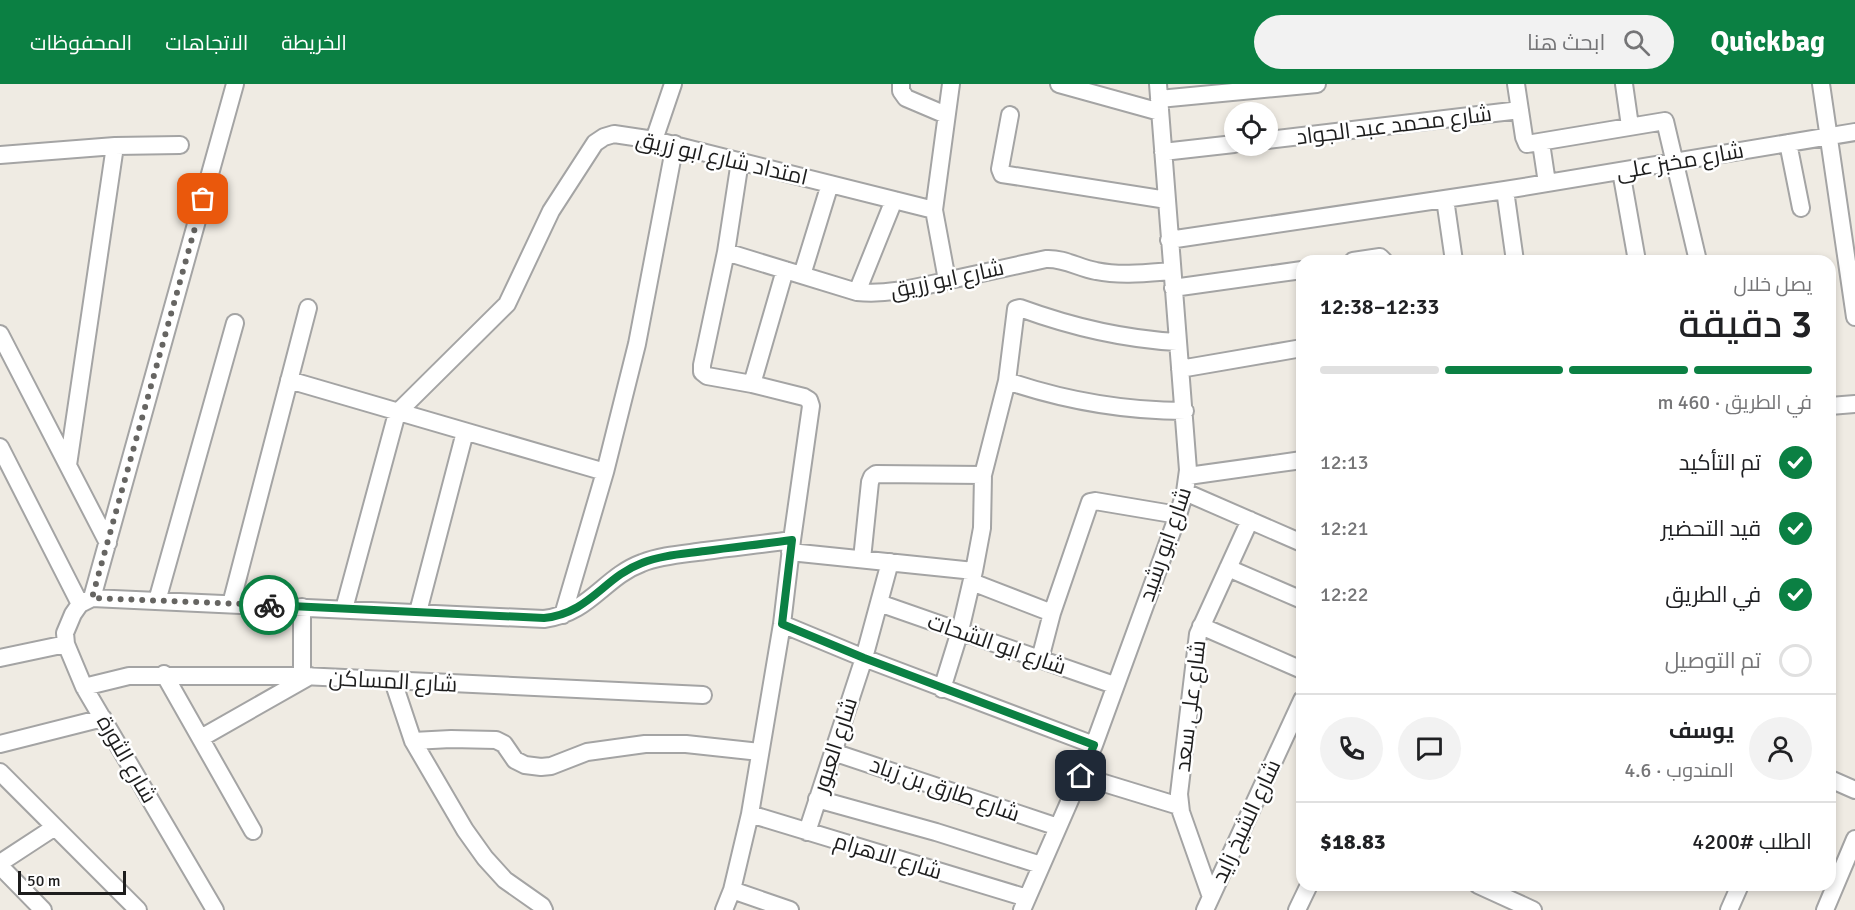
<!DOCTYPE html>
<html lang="ar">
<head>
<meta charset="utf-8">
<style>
  body { margin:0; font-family:Signika,Cairo,sans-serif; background:#f2f2f2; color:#202124; direction:rtl; height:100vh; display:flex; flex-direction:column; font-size:22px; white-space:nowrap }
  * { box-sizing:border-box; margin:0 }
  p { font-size:20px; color:#757577 }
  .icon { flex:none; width:33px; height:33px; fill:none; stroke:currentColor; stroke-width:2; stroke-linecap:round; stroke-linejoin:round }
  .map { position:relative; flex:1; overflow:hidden; direction:ltr }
  .sheet { position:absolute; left:1296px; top:171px; width:540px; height:636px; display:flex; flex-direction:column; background:#fff; border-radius:18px; box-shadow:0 3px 9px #0003; direction:rtl }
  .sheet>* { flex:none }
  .controls { position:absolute; left:1224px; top:18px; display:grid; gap:12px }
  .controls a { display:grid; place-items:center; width:54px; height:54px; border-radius:50%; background:#fff; box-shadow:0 3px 9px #0003; font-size:30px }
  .scale { position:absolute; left:18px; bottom:15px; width:108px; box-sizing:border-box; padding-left:6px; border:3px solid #1d1d1d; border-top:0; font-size:16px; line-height:21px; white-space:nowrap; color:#1d1d1d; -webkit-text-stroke:4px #fff; paint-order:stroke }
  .pin { position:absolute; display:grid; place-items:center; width:51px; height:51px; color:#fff; margin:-26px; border-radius:12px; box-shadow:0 3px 9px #0006 }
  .courier { position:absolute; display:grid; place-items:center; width:60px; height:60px; margin:-30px; border:4px solid #0b8043; border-radius:50%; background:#fff; color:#222; box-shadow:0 2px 8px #0007 }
  .head em { font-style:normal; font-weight:600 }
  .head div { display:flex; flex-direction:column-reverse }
  .head { display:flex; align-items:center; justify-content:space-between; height:102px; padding:0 24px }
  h1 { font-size:39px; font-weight:600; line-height:45px }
  .bar { display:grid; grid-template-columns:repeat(4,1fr); gap:9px 6px; align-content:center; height:72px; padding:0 24px }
  .bar i { height:8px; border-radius:4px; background:#e0e0e0 }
  .bar .on { background:#0b8043 }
  .bar p { grid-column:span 4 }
  .line { display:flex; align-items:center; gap:15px; padding:0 24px; border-top:2px solid #e0e0e0 }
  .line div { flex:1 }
  .round { display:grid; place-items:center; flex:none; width:63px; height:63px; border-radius:32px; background:#f2f2f2 }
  ol { padding:0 24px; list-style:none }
  li { display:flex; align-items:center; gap:18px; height:66px }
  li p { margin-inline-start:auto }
  li .icon { padding:6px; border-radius:50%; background:#0b8043; color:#fff; stroke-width:4 }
  li:last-child { color:#757577 }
  li i { width:33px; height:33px; border:3px solid #e0e0e0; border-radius:50% }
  header { display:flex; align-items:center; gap:36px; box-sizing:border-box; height:84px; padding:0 30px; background:#0b8043; color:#fff }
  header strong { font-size:28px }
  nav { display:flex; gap:33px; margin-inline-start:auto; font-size:21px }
  .search { width:420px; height:54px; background:#f2f2f2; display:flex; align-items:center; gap:15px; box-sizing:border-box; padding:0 21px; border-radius:33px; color:#757577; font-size:22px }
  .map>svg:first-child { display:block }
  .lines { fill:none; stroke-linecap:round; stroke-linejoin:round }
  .minor-casing { stroke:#a4a4a4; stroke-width:20 }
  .minor { stroke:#fff; stroke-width:16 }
  .done { stroke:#666562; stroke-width:6; stroke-dasharray:0 10.8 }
  .route { stroke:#0b8043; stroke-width:8 }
  .labels { text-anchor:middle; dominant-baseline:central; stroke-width:5; stroke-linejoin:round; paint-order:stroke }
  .street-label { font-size:22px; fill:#1d1d1d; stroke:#fff }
</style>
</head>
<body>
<header>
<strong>Quickbag</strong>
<div class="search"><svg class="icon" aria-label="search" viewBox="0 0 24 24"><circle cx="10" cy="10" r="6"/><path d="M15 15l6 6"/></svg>ابحث هنا</div>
<nav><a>الخريطة</a><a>الاتجاهات</a><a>المحفوظات</a></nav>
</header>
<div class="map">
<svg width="1855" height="826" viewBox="0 0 1855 826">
  <rect width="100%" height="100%" fill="#efebe3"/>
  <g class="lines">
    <!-- minor casing -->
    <g class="minor-casing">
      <path id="minor" d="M901 0V7L906 14 946 31
        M1059 0 1160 28
        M1516 0 1524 53 1527 60 1665 37 1698 177
        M1624 0 1630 42
        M1821 0 1855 233
        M1159 15 1317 0
        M1010 31 1000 85 1002 90 1167 116
        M654 56 673 0
        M1268 56 1520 26
        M1541 59 1547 99
        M1788 59 1801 124
        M1163 68 1234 60
        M0 71 115 62 180 61
        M1621 87 1637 177
        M1505 106 1515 177
        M1445 115 1454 177
        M1169 156 1505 106 1855 48
        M726 168 857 208C890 211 918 203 950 196 982 189 1014 182 1046 175 1064 174 1079 184 1096 187 1121 192 1146 189 1172 187
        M1353 177 1380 173 1384 177
        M802 191 830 100
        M947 196 934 126 951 0
        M1173 204 1302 186
        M857 208 894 116
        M0 250 108 459
        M1180 285 1302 264
        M289 296 605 388
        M1007 297C1066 317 1123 327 1185 327
        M752 300 785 186
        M1830 322 1855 320
        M0 363 80 520
        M68 381 115 62
        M1188 392 1302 376
        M1185 408 1302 459
        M790 468 974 487
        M862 475 870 398 872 393 876 390 983 391
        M1228 484 1302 516
        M972 498 1052 529
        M92 514 235 0
        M157 517 235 239
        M879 519 1114 601
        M231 520 308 224
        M344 525 397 329 507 220 551 127 595 59 604 53 614 50 654 56 934 126
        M418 528 465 348
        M563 531 605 388 637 260 675 60
        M782 540 864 574 1094 661
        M1201 542 1302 586
        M0 574 66 560
        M1040 575 1052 529 1090 418 1095 417 1178 431
        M164 590 253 747
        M302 592V523
        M393 597 413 657 465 746 485 774 505 796 542 822 544 826
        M84 603 129 592H302L703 611
        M942 605 960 547 974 487 982 444 983 391 1007 297 1016 225 1020 224C1072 243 1122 255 1177 258
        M201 654 310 592
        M413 657 451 655 496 656 504 660 515 676 525 681 541 683 551 682 587 668 645 660H686L760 668
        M0 660 103 634
        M833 668 1058 743
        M0 688 138 826
        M1081 692 1179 722
        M1830 695 1855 706
        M817 715 936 748 1041 781
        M750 730 1027 814
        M807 748 864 574 890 478
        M0 779 55 743
        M0 782 43 826
        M1478 801 1533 826
        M732 806 790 826
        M1211 813 1181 728 1179 710 1198 550 1250 436
        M215 826 84 603 66 560 65 549 73 530 80 520 92 514 544 535C590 529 604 493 642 479 662 471 684 470 705 467 734 463 763 460 792 456
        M724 826 732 806 750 730 782 540 792 456 811 322 809 316 804 313 752 300 707 292 702 288V281L726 168 740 77
        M1022 826 1094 661 1178 431 1185 408 1188 386 1158 0
        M1205 826 1302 616
        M1297 826 1309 801
        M1729 826 1740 801
        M1825 826 1855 755"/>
    </g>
    <!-- minor -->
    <use href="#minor" class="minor"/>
  </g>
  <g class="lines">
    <!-- done -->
    <path class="done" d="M203 115 92 514 269 521"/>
    <!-- route -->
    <path class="route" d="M269 521 544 534C590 529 604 493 642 479 662 471 684 470 705 467 734 463 763 460 792 456L782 540 864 574 1094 661 1081 692"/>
  </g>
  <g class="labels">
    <!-- street labels -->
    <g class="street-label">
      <text transform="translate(1394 41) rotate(-7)">شارع محمد عبد الجواد</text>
      <text transform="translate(722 74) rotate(13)">امتداد شارع ابو زريق</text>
      <text transform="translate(1680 77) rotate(-10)">شارع مخبز على</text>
      <text transform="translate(947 195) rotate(-12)">شارع ابو زريق</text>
      <text transform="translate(1165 460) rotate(-71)">شارع ابو رشيد</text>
      <text transform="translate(997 560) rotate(19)">شارع ابو الشحات</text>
      <text transform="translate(393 597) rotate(3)">شارع المساكن</text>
      <text transform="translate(1190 622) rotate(-83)">شارع على سعد</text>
      <text transform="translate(835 661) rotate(-72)">شارع العبور</text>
      <text transform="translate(127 675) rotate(60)">شارع الثورة</text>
      <text transform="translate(945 705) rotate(19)">شارع طارق بن زياد</text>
      <text transform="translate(1246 737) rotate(-65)">شارع الشيخ زايد</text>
      <text transform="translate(888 772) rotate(17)">شارع الاهرام</text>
    </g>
  </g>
</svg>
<div class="controls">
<a><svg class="icon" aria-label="locate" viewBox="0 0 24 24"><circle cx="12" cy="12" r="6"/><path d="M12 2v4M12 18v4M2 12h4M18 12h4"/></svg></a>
</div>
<div class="scale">50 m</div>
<div class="pin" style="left:203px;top:115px;background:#ea580c"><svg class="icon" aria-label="bag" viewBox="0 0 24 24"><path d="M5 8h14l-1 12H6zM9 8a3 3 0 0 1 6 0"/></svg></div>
<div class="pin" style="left:1081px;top:692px;background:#1f2937"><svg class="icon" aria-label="home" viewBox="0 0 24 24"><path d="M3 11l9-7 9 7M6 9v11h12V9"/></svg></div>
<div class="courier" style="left:269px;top:521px"><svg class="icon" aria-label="bike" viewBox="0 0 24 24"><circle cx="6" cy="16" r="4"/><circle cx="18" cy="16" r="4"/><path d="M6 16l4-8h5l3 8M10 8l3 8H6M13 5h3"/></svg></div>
<section class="sheet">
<div class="head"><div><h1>3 دقيقة</h1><p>يصل خلال</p></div><em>12:33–12:38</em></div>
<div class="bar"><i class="on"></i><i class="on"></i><i class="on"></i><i></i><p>في الطريق · 460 m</p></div>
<ol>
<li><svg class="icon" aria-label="check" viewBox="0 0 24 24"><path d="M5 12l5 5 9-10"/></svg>تم التأكيد<p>12:13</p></li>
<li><svg class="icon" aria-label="check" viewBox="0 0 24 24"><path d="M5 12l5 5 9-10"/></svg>قيد التحضير<p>12:21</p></li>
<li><svg class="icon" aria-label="check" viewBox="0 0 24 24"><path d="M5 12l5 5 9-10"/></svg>في الطريق<p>12:22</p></li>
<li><i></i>تم التوصيل</li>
</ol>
<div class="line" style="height:108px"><a class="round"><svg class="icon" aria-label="person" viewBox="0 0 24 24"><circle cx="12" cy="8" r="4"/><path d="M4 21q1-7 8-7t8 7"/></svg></a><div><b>يوسف</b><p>المندوب · 4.6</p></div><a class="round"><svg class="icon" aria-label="chat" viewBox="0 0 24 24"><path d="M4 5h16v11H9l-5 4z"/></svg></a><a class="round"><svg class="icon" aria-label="phone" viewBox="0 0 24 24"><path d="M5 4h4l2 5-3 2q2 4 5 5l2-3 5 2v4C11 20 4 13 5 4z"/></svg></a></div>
<div class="line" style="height:78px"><div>الطلب #4200</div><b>$18.83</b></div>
</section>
</div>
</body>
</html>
